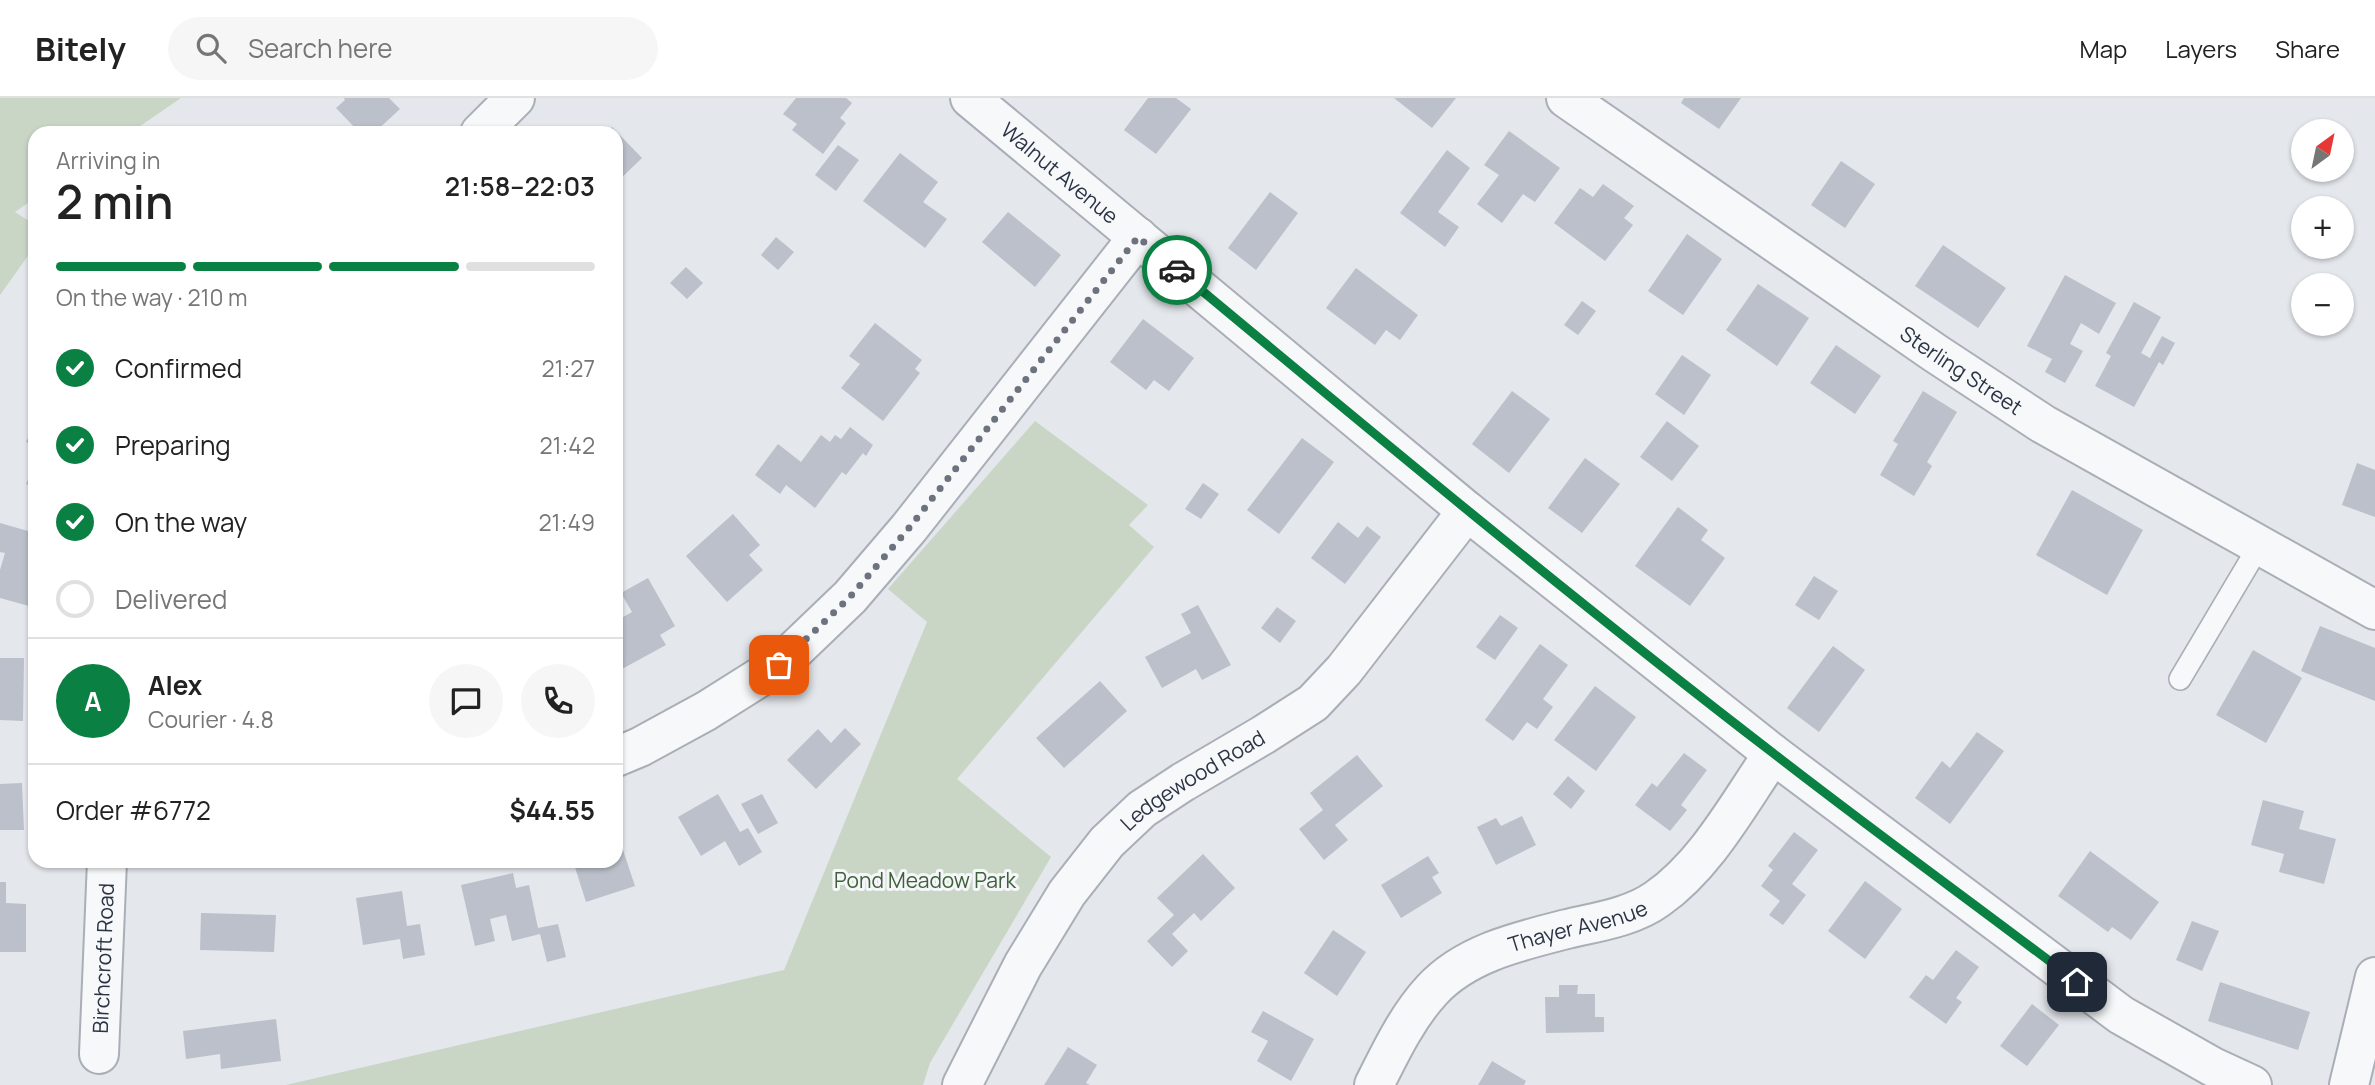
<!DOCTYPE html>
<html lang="en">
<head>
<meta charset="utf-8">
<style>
  body { margin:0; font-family:Manrope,sans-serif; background:#f6f6f6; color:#222; height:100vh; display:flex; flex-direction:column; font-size:26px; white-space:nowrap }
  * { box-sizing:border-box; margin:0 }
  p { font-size:23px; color:#767676 }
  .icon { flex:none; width:38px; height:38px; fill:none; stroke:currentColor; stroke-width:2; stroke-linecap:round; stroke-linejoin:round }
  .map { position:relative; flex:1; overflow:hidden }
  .panel { position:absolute; left:28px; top:28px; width:595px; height:742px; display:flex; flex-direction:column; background:#fff; border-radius:21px; box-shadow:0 2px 5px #0004 }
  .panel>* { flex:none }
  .needle { width:46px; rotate:33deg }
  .tools { position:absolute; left:2291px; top:21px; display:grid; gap:14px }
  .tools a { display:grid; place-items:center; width:63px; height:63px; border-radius:50%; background:#fff; box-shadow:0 2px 5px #0004; font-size:35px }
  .pin { position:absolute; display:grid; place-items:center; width:60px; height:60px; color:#fff; margin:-30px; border-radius:14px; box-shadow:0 4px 10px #0006 }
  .courier { position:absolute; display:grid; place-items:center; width:70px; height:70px; margin:-35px; border:5px solid #0b8043; border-radius:50%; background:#fff; color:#222; box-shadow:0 2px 9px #0007 }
  .head em { font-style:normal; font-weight:600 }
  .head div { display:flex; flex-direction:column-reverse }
  .head { display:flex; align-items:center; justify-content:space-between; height:119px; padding:0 28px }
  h1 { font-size:46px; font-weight:600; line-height:52px }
  .bar { display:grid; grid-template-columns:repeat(4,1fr); gap:10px 7px; align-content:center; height:84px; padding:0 28px }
  .bar i { height:9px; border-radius:5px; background:#e0e0e0 }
  .bar .selected { background:#0b8043 }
  .bar p { grid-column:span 4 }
  .line { display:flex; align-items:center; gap:18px; padding:0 28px; border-top:2px solid #e0e0e0 }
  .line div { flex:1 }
  .round { display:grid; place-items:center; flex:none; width:74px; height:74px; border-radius:37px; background:#f6f6f6 }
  ol { padding:0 28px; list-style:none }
  li { display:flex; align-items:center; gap:21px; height:77px }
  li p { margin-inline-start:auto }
  li .icon { padding:7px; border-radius:50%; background:#0b8043; color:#fff; stroke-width:4 }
  li:last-child { color:#767676 }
  li i { width:38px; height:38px; border:4px solid #e0e0e0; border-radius:50% }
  header { display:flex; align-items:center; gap:42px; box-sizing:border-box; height:98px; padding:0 35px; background:#fff; border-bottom:2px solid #e0e0e0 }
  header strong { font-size:33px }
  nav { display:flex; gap:38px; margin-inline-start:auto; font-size:24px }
  .search { width:490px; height:63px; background:#f6f6f6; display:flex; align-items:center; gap:18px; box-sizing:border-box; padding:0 24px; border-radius:38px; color:#767676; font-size:26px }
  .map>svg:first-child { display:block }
  .green { fill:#c9d6c5 }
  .building { fill:#bbc0ca }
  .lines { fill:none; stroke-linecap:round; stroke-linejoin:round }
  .service-casing { stroke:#a9aeb7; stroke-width:24 }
  .minor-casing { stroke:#a9aeb7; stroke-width:42 }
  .tertiary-casing { stroke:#a9aeb7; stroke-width:42 }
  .service { stroke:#f7f8fa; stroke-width:21 }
  .minor { stroke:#f7f8fa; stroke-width:38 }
  .tertiary { stroke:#f7f8fa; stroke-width:38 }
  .done { stroke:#6c737f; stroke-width:7; stroke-dasharray:0 12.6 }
  .route { stroke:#0b8043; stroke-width:9 }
  .labels { text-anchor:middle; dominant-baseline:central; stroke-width:6; stroke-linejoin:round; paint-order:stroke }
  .street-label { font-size:21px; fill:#2b3445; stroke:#f4f6f9 }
  .park-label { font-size:21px; fill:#3f6138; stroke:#f4f6f9 }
</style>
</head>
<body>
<header>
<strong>Bitely</strong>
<div class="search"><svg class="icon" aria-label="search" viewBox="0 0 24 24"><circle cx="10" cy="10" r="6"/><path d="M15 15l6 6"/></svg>Search here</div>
<nav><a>Map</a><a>Layers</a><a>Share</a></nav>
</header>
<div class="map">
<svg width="2375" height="987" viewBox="0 0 2375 987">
  <rect width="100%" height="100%" fill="#e4e7ec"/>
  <!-- green -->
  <path class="green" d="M0 0H181L130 35H35V100L15 114 35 127V148L0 197Z
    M1035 323 1148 407 1129 427 1154 449 957 681 1051 759 930 965 923 987H286L784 872 927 524 888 491Z"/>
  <!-- building -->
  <path class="building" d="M344 0H389L400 11 374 35H360L336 10 345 2Z
    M796 0H846L852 5 840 20 846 25 823 56 792 32 797 26 783 16Z
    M1148 0H1176L1191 11 1156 56 1124 32Z
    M1394 0H1456L1432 30Z
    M1684 0H1741L1719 31 1681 5Z
    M612 29 642 60 616 85V35H605Z
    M1509 33 1560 70 1535 104 1523 96 1502 125 1477 106 1499 77 1484 67Z
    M838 47 859 62 836 93 815 77Z
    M1447 52 1470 70 1438 114 1459 129 1445 149 1400 115Z
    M900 55 938 84 923 104 947 121 925 150 863 103Z
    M1841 63 1875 86 1845 130 1811 107Z
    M1603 86 1634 108 1624 120 1633 127 1605 163 1554 125 1580 90 1593 99Z
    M1270 94 1298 115 1256 172 1228 150Z
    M1008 114 1061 157 1035 189 982 144Z
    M1687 136 1722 161 1683 217 1648 193Z
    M776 139 794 154 778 172 761 157Z
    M1943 147 2006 190 1978 230 1915 188Z
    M686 169 703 185 687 201 670 185Z
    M1356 170 1418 217 1400 242 1386 232 1375 247 1326 210Z
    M2065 177 2116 205 2099 236 2081 225 2070 246 2083 253 2065 285 2045 274 2052 261 2027 248Z
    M1758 186 1809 220 1777 268 1726 232Z
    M1582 203 1596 213 1578 237 1564 227Z
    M2134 204 2161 219 2141 255 2150 260 2162 238 2175 245 2163 267 2159 264 2134 309 2095 288 2111 258 2106 255Z
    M1143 221 1194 260 1169 293 1154 282 1146 292 1110 264Z
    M875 225 922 262 915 271 920 275 883 323 841 290 860 266 849 258Z
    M1836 247 1881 278 1855 316 1810 285Z
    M1682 257 1711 277 1684 317 1655 296Z
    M1512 293 1550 321 1509 375 1472 346Z
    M1923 293 1957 314 1927 364 1932 368 1914 398 1880 377 1898 346 1893 343Z
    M1667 323 1699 348 1672 383 1640 359Z
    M35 325V349L26 344Z
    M850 329 873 347 866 358 863 355 846 377 842 374 815 410 786 387 780 396 755 377 778 346 801 364 821 337 830 344 835 337 841 341Z
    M1302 340 1334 364 1279 436 1247 412Z
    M1585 360 1620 386 1582 435 1548 410Z
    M2357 365 2375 372V419L2342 407Z
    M35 368V390L26 386Z
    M1203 385 1219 396 1201 421 1185 411Z
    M2072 392 2143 432 2107 497 2036 457Z
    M1678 409 1708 432 1701 442 1725 460 1690 508 1635 468Z
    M733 416 760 447 749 457 763 472 727 504 686 458Z
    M1338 424 1358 440 1367 428 1381 439 1345 486 1311 460Z
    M0 425 35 435V485L29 508 0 500V472L5 455 0 454Z
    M1814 478 1838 493 1819 522 1795 507Z
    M648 480 675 528 660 537 666 547 622 571 616 560V523L632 514 621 495Z
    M1198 507 1231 567 1202 582 1196 571 1162 590 1145 559 1191 535 1181 516Z
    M1277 509 1296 523 1280 545 1261 530Z
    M1500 517 1518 530 1495 562 1476 549Z
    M2320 528 2375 550V603L2301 573Z
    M1540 546 1568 567 1543 601 1553 609 1537 631 1527 624 1513 643 1485 622Z
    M1833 548 1865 572 1819 634 1787 610Z
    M2253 552 2302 580 2266 645 2216 617Z
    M0 560H24L23 623 0 622Z
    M1100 583 1127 613 1064 670 1036 640Z
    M1595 588 1636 619 1596 673 1554 642Z
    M845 630 861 646 816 691 787 662 818 631 831 645Z
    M1977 634 2004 653 1950 726 1915 700 1942 663 1950 670Z
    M1684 655 1707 672 1681 707 1687 712 1670 733 1635 707 1652 685 1657 689Z
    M1357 657 1383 688 1335 727 1348 742 1324 762 1299 731 1323 712 1310 695Z
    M1568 678 1585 693 1571 711 1553 696Z
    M22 685 24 732H0V686Z
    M718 696 740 734 748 730 762 754 739 768 725 743 701 758 678 719Z
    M762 696 778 725 758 736 741 706Z
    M2263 702 2304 713 2299 731 2336 741 2324 786 2279 774 2284 756 2251 747Z
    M1522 718 1536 747 1496 767 1477 729 1496 720 1501 728Z
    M1794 734 1818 752 1792 786 1806 797 1783 827 1769 817 1780 803 1761 788 1773 772 1768 768Z
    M621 746 635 788 586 804 573 763H616V748Z
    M2090 753 2159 804 2131 842 2112 829 2108 834 2058 798Z
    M1203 756 1235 790 1201 823 1194 815 1172 836 1188 853 1172 869 1147 843 1174 817 1157 800Z
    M1428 758 1439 775 1432 779 1442 795 1401 820 1381 787Z
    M513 775 516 790 529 787 538 830 558 826 566 859 547 864 540 836 512 843 506 817 490 821 495 843 475 848 461 787Z
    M1865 783 1902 811 1865 861 1828 833Z
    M0 784H6V805L26 806V854H0Z
    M402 793 407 828 420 826 425 857 403 861 400 841 363 847 356 800Z
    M201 815 276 817 274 854 200 852Z
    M2192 823 2219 833 2202 873 2176 862Z
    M1333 832 1366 854 1337 898 1304 875Z
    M1956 852 1979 869 1956 900 1962 904 1946 926 1909 899 1926 877 1933 882Z
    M2220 884 2310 914 2298 952 2208 923Z
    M1559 887H1578L1577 896H1595V919H1604V934L1546 935 1545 899H1559Z
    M2032 906 2059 927 2027 968 2000 948Z
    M1263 913 1314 941 1291 983 1257 963 1268 943 1251 934Z
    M276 921 281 963 221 971 220 956 186 961 183 933Z
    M1068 949 1097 967 1086 985 1090 987H1044Z
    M1492 963 1526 983 1524 987H1478Z"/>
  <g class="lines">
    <!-- service casing -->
    <g class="service-casing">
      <path id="service" d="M2180 581 2259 448"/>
    </g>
    <!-- minor casing -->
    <g class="minor-casing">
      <g id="minor">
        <path id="s1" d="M970 0 1467 413 1773 656 2121 917 2213 969 2252 987"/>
        <path id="s2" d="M1566 0 1935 255 2043 326 2375 512"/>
        <path d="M480 35 515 0"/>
        <path d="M616 659 640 649 706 613 779 567 850 499 909 430 1138 139"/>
        <path id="s3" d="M99 956 107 763"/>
        <path id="s4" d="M962 987 1023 867 1067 795 1107 744 1142 711 1183 684 1263 637 1313 605 1344 572 1467 413"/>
        <path id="s5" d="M1374 987C1390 955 1407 919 1432 892 1466 855 1520 843 1567 831 1597 824 1632 819 1657 801 1707 766 1739 705 1773 656"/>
      </g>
    </g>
    <!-- tertiary casing -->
    <g class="tertiary-casing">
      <path id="tertiary" d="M2349 987 2375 879"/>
    </g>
    <!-- service -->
    <use href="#service" class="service"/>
    <!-- minor -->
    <use href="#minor" class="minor"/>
    <!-- tertiary -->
    <use href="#tertiary" class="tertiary"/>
  </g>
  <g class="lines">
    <!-- done -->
    <path class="done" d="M779 567 850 499 909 430 1138 139 1177 172"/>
    <!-- route -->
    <path class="route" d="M1177 172C1373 335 1570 499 1773 655 1873 733 1976 807 2077 884"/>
  </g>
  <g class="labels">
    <!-- street labels -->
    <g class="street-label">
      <text stroke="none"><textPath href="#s1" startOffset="117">Walnut Avenue</textPath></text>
      <text stroke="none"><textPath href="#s2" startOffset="480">Sterling Street</textPath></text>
      <text stroke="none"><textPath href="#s4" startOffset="390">Ledgewood Road</textPath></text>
      <text stroke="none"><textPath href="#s5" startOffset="273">Thayer Avenue</textPath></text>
      <text stroke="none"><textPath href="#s3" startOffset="96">Birchcroft Road</textPath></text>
    </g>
    <!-- park labels -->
    <g class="park-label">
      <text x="925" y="782">Pond Meadow Park</text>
    </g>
  </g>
</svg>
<div class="tools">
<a><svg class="needle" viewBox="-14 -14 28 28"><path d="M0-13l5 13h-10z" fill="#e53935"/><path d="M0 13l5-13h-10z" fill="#767676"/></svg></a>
<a>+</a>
<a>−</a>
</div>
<div class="pin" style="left:779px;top:567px;background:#ea580c"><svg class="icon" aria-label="bag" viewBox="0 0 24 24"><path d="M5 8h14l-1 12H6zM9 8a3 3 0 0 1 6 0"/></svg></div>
<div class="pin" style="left:2077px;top:884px;background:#1f2937"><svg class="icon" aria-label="home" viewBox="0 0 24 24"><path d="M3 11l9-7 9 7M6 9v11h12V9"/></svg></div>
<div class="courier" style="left:1177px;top:172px"><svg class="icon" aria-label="car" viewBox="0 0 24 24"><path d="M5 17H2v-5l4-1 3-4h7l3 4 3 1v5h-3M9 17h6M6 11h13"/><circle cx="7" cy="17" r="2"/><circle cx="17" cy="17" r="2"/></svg></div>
<section class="panel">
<div class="head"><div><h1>2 min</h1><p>Arriving in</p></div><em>21:58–22:03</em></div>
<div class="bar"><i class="selected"></i><i class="selected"></i><i class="selected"></i><i></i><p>On the way · 210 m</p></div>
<ol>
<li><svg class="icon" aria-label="check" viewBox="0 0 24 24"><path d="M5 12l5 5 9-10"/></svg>Confirmed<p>21:27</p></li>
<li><svg class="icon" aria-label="check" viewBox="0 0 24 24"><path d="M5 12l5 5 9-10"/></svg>Preparing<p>21:42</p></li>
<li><svg class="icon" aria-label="check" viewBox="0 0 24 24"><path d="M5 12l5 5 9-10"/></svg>On the way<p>21:49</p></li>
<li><i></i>Delivered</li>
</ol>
<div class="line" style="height:126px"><b class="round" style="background:#0b8043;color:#fff">A</b><div><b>Alex</b><p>Courier · 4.8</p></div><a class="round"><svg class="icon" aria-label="chat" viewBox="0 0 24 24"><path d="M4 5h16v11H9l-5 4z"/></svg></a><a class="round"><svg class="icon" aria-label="phone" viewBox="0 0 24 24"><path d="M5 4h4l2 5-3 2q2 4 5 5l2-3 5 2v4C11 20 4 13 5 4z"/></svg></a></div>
<div class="line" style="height:91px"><div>Order #6772</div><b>$44.55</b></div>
</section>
</div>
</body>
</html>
